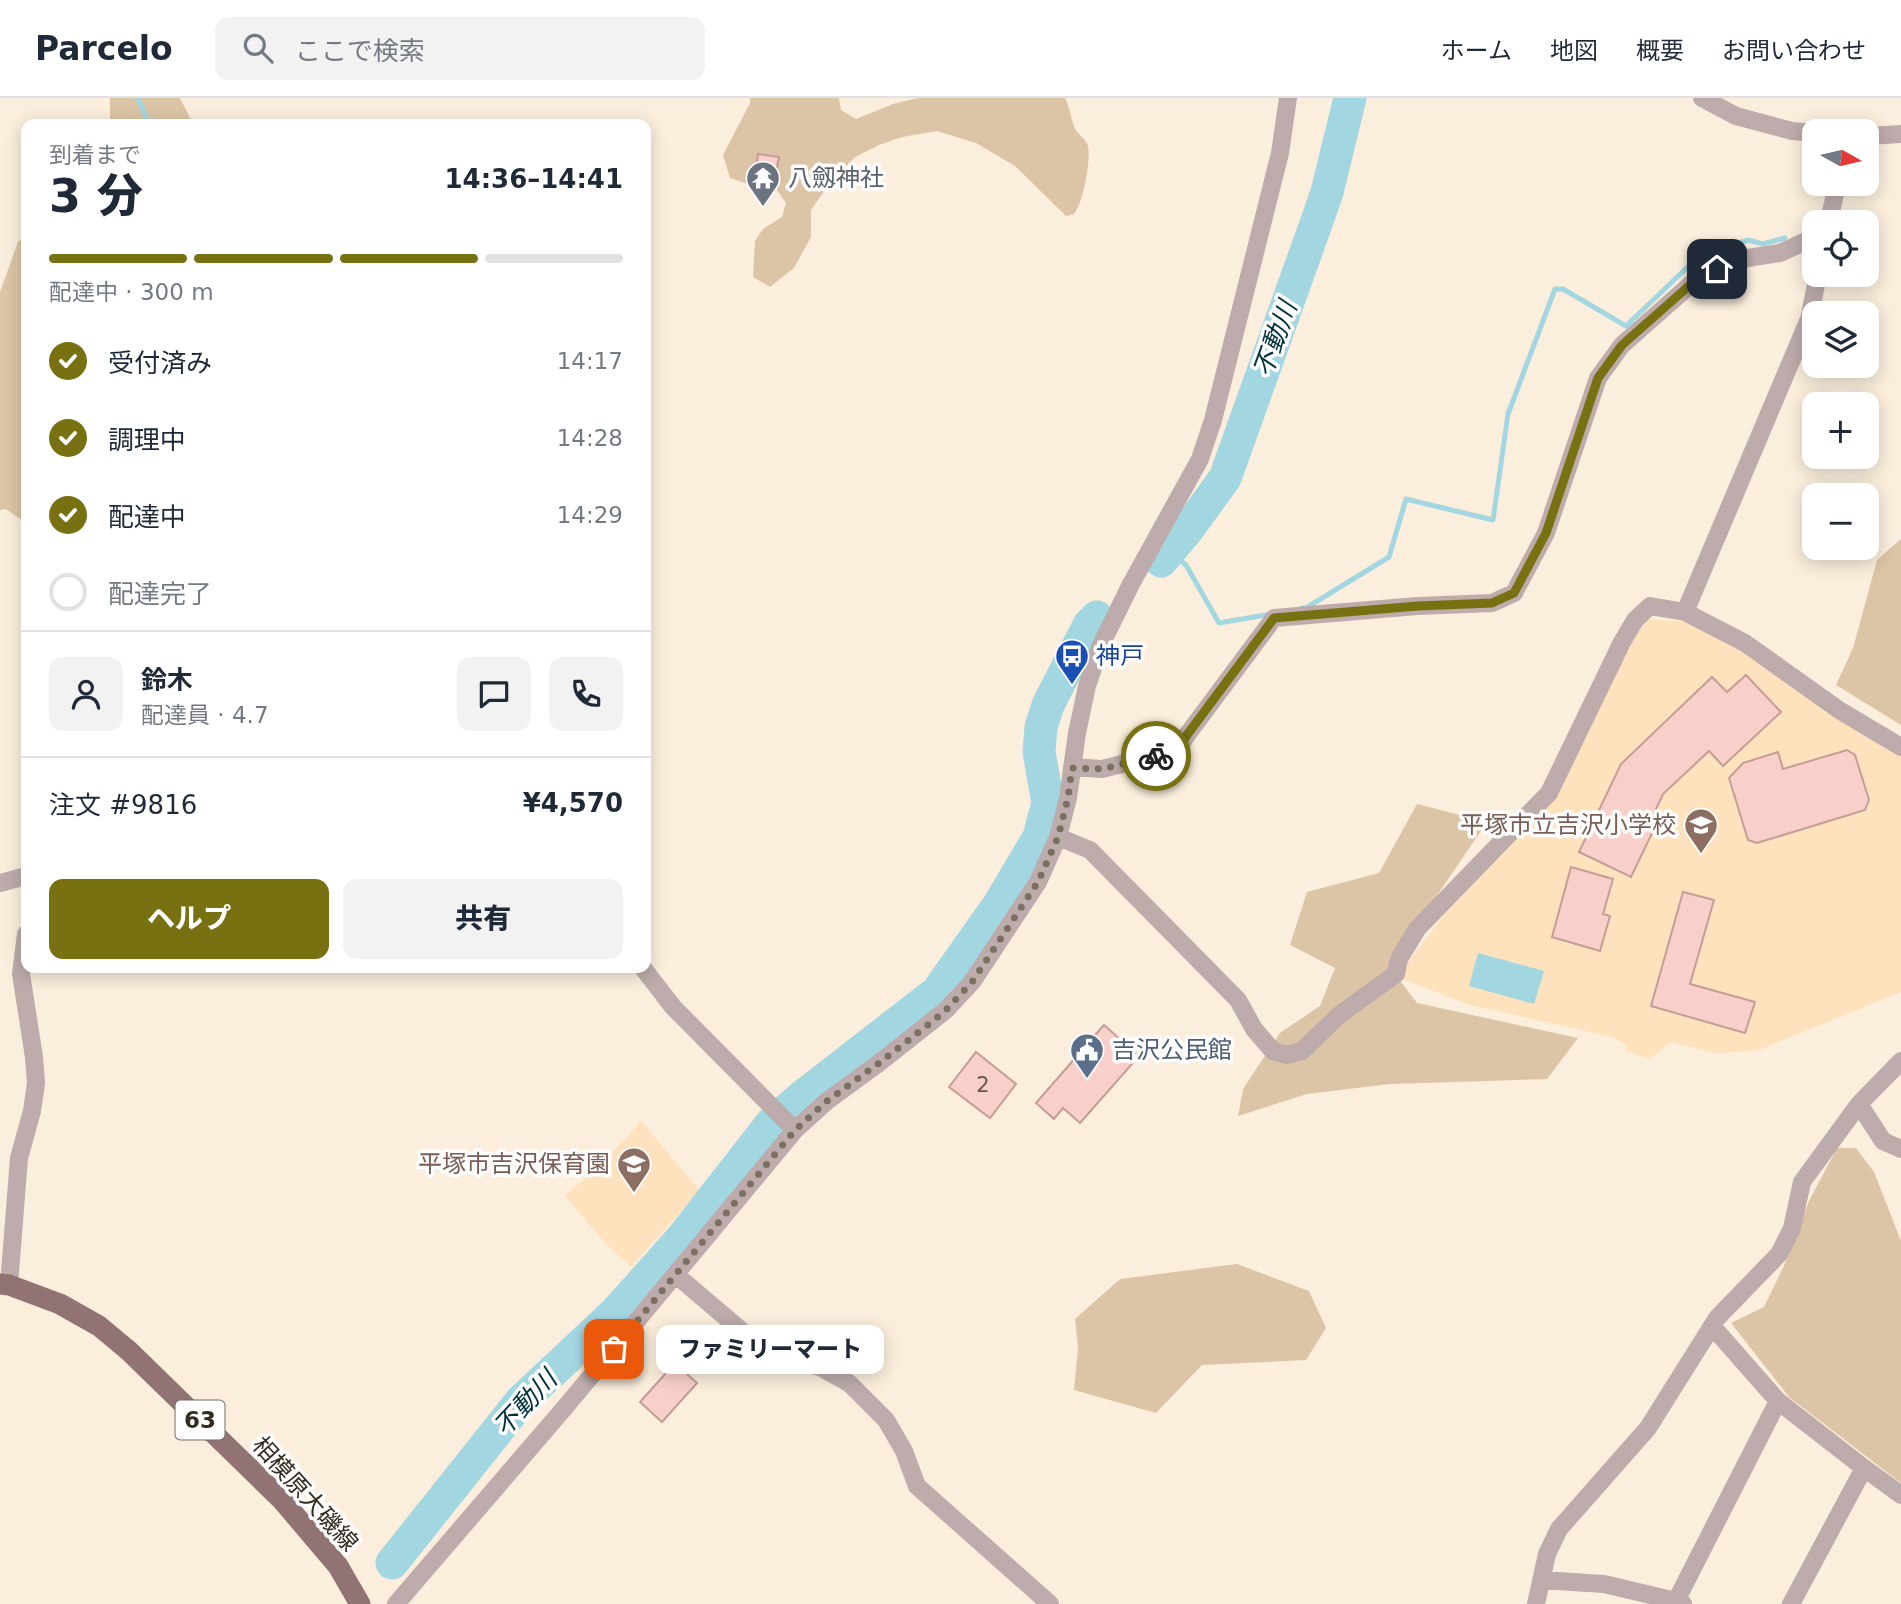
<!DOCTYPE html>
<html lang="ja">
<head>
<meta charset="utf-8">
<style>
  body { margin:0; font-family:"DejaVu Sans","Noto Sans JP",sans-serif; background:#f2f2f3; color:#1f2937; height:100vh; display:flex; flex-direction:column; font-size:26px; white-space:nowrap }
  * { box-sizing:border-box; margin:0 }
  p { font-size:23px; color:#747a83 }
  .icon { flex:none; width:38px; height:38px; fill:none; stroke:currentColor; stroke-width:2; stroke-linecap:round; stroke-linejoin:round }
  .map { position:relative; flex:1; overflow:hidden }
  .drawer { position:absolute; left:21px; top:21px; width:630px; height:854px; display:flex; flex-direction:column; background:#fff; border-radius:14px; box-shadow:0 4px 18px #0003 }
  .drawer>* { flex:none }
  .needle { width:46px; rotate:98deg }
  .controls { position:absolute; left:1802px; top:21px; display:grid; gap:14px }
  .controls a { display:grid; place-items:center; width:77px; height:77px; border-radius:14px; background:#fff; box-shadow:0 4px 18px #0003; font-size:35px }
  .pin { position:absolute; display:grid; place-items:center; width:60px; height:60px; color:#fff; margin:-30px; border-radius:14px; box-shadow:0 4px 10px #0006 }
  .courier { position:absolute; display:grid; place-items:center; width:70px; height:70px; margin:-35px; border:5px solid #787112; border-radius:50%; background:#fff; color:#222; box-shadow:0 2px 9px #0007 }
  .bubble { position:absolute; height:49px; border-radius:14px; background:#fff; box-shadow:0 4px 18px #0003; font-size:23px; font-weight:800; line-height:49px; text-align:center }
  .overview em { font-style:normal; font-weight:800 }
  .overview div { display:flex; flex-direction:column-reverse }
  .overview { display:flex; align-items:center; justify-content:space-between; height:119px; padding:0 28px }
  h1 { font-size:46px; font-weight:800; line-height:52px }
  .bar { display:grid; grid-template-columns:repeat(4,1fr); gap:10px 7px; align-content:center; height:84px; padding:0 28px }
  .bar i { height:9px; border-radius:5px; background:#e0e1e3 }
  .bar .on { background:#787112 }
  .bar p { grid-column:span 4 }
  .line { display:flex; align-items:center; gap:18px; padding:0 28px; border-top:2px solid #e0e1e3 }
  .line div { flex:1 }
  .round { display:grid; place-items:center; flex:none; width:74px; height:74px; border-radius:14px; background:#f2f2f3 }
  ol { padding:0 28px; list-style:none }
  li { display:flex; align-items:center; gap:21px; height:77px }
  li p { margin-inline-start:auto }
  li .icon { padding:7px; border-radius:50%; background:#787112; color:#fff; stroke-width:4 }
  li:last-child { color:#747a83 }
  li i { width:38px; height:38px; border:4px solid #e0e1e3; border-radius:50% }
  .action { display:flex; gap:14px; margin-top:auto; padding:14px 28px }
  .action a { flex:1; height:80px; border-radius:14px; background:#787112; color:#fff; font-size:28px; font-weight:800; line-height:80px; text-align:center }
  .action a+a { background:#f2f2f3; color:#1f2937 }
  header { display:flex; align-items:center; gap:42px; box-sizing:border-box; height:98px; padding:0 35px; background:#fff; border-bottom:2px solid #e0e1e3 }
  header strong { font-size:33px }
  nav { display:flex; gap:38px; margin-inline-start:auto; font-size:24px }
  .search { width:490px; height:63px; background:#f2f2f3; display:flex; align-items:center; gap:18px; box-sizing:border-box; padding:0 24px; border-radius:14px; color:#747a83; font-size:26px }
  .map>svg:first-child { display:block }
  .built { fill:#fde2bd }
  .green { fill:#dcc5a6 }
  .water { fill:#a2d6e1 }
  .lines { fill:none; stroke-linecap:round; stroke-linejoin:round }
  .stream { stroke:#a2d6e1; stroke-width:5 }
  .river { stroke:#a2d6e1; stroke-width:33 }
  .building { fill:#f9d0c9; stroke:#c39d96; stroke-width:2 }
  .minor { stroke:#beacac; stroke-width:18 }
  .major { stroke:#927373; stroke-width:21 }
  .done { stroke:#7a7062; stroke-width:7; stroke-dasharray:0 12.6 }
  .route { stroke:#787112; stroke-width:9 }
  .labels { text-anchor:middle; dominant-baseline:central; stroke-width:7; stroke-linejoin:round; paint-order:stroke }
  .number-label { font-size:21px; fill:#66554a }
  .shield { fill:#fdfdfd; stroke:#716b62; stroke-width:2 }
  .shield-label { font-size:23px; font-weight:bold; fill:#352c20 }
  .worship-label { font-size:24px; fill:#5b616d; stroke:#fdfdfd; text-anchor:start }
  .transit-label { font-size:24px; fill:#164399; stroke:#fdfdfd; text-anchor:start }
  .education-label { font-size:24px; fill:#785e54; stroke:#fdfdfd; text-anchor:end }
  .service-label { font-size:24px; fill:#4e5e75; stroke:#fdfdfd; text-anchor:start }
  .street-label { font-size:24px; fill:#352c20; stroke:#fdfdfd }
  .water-label { font-size:26px; font-style:italic; fill:#00313a; stroke:#fdfdfd }
</style>
</head>
<body>
<header>
<strong>Parcelo</strong>
<div class="search"><svg class="icon" aria-label="search" viewBox="0 0 24 24"><circle cx="10" cy="10" r="6"/><path d="M15 15l6 6"/></svg>ここで検索</div>
<nav><a>ホーム</a><a>地図</a><a>概要</a><a>お問い合わせ</a></nav>
</header>
<div class="map">
<svg width="1901" height="1506" viewBox="0 0 1901 1506">
  <rect width="100%" height="100%" fill="#fbeedc"/>
  <!-- built -->
  <path class="built" d="M1648 521 1696 525 1752 557 1901 657V894L1759 952 1718 956 1671 944 1650 961 1625 953 1626 947 1612 939 1470 907 1397 879 1446 814 1555 699 1628 540Z
    M641 1023 702 1095 692 1107 688 1105 631 1169 605 1145 565 1098 604 1064Z"/>
  <!-- green -->
  <path class="green" d="M110 0H180L193 26H110Z
    M750 0H839L841 12 856 21 893 6 918 0H1065C1070 10 1071 21 1075 31 1079 37 1086 41 1088 48 1091 62 1083 106 1074 116L1066 118 1015 68 976 45 937 33 902 39 879 47 855 59 829 86 811 112V139L794 170 770 189 753 179 755 143 763 131 782 119 786 105 776 91 751 87 730 80 723 57 750 5Z
    M26 138V425L6 411 0 412V194L18 144Z
    M1901 441V627L1836 587 1853 550 1877 462Z
    M1417 706 1487 724 1389 868 1417 905 1578 940 1547 981 1390 986 1307 996 1238 1018 1243 991 1280 935 1320 908 1335 870 1290 847 1307 794 1379 775Z
    M1837 1050H1856L1874 1074 1901 1143V1385L1789 1299 1731 1225 1764 1209 1783 1170 1809 1103Z
    M1237 1166 1309 1193 1326 1230 1306 1262 1202 1267 1156 1315 1074 1292 1078 1250 1075 1221 1120 1181Z"/>
  <!-- water -->
  <path class="water" d="M1478 855 1544 873 1534 906 1469 888Z"/>
  <g class="lines">
    <!-- stream -->
    <path class="stream" d="M138 0 149 26
      M1170 454 1186 467 1219 525 1271 516
      M1302 510H1306L1389 459 1406 401 1493 422 1508 316 1555 191H1563L1626 228 1699 158 1748 142 1763 146 1785 140"/>
    <!-- river -->
    <path class="river" d="M1161 463 1188 431 1225 380 1317 123 1327 94 1350 0
      M392 1465 521 1303 616 1214 682 1140 771 1026 803 998 937 894 1000 805 1039 739 1048 705 1039 654 1041 629 1048 607 1089 527 1097 519"/>
  </g>
  <!-- building -->
  <path class="building" d="M758 56 779 59 776 74 756 71Z
    M1746 577 1781 614 1723 668 1709 653 1663 696 1649 726 1655 729 1631 779 1579 754 1621 666 1712 579 1727 594Z
    M1847 652 1855 657 1869 702 1865 712 1757 745 1748 742 1729 680 1743 665 1778 654 1783 671Z
    M1571 769 1613 781 1603 816 1610 818 1600 853 1552 839Z
    M1683 794 1714 802 1690 886 1755 904 1745 935 1651 908Z
    M1104 927 1139 958 1080 1025 1063 1010 1054 1021 1036 1005Z
    M976 954 1016 986 990 1020 949 989Z
    M675 1265 697 1285 662 1324 640 1304Z"/>
  <g class="lines">
    <!-- minor -->
    <path class="minor" d="M1702 0 1736 18 1792 33 1815 35
      M1867 38 1901 36
      M1829 124 1837 86
      M1685 514 1809 221 1818 177
      M1072 669 1102 671 1178 652 1184 641 1274 520 1417 508 1492 505 1514 495 1546 435 1598 280 1622 247 1699 179 1735 162 1780 155 1815 139
      M1058 739 1090 752 1238 902 1254 931 1273 953 1287 957 1302 953 1339 917 1396 876 1399 861 1417 831 1549 695 1622 544 1635 522 1650 508 1685 514 1745 545 1839 612 1901 649
      M0 785 26 778
      M643 870 673 909 795 1032
      M1859 1006 1883 1043 1901 1051
      M676 1177 770 1257 820 1269 849 1285 886 1322 904 1353 917 1388 1050 1506
      M9 1187 19 1060 32 1013 36 985 34 959 21 876 26 836
      M1712 1228 1778 1303 1864 1370 1901 1397
      M1541 1482 1604 1486 1676 1503 1683 1506
      M1676 1503 1778 1303
      M396 1506 567 1307 795 1032 827 1003 879 965 946 912 972 884 1038 784 1058 739 1068 700 1077 635 1087 588 1100 549 1131 486 1200 361 1213 322 1280 55 1288 0
      M1536 1506 1547 1456 1559 1431 1648 1330 1717 1220 1779 1156 1792 1130 1802 1084 1859 1006 1901 963
      M1791 1506 1864 1370"/>
    <!-- major -->
    <path class="major" d="M0 1186 9 1187 60 1206 99 1228 129 1253 282 1402 338 1468 360 1506"/>
  </g>
  <g class="lines">
    <!-- done -->
    <path class="done" d="M614 1251 795 1032 827 1003 879 965 934 922 946 912 972 884 1038 784 1058 739 1068 700 1072 670 1102 671 1156 658"/>
    <!-- route -->
    <path class="route" d="M1156 658 1178 652 1184 641 1274 520 1418 508 1492 505 1514 495 1546 435 1598 280 1622 247 1699 179 1717 171"/>
  </g>
  <!-- icons -->
  <defs>
    <g id="temple-pin" transform="scale(1.75)"><path d="M0 17L-7.5 6A9.5 9.5 0 1 1 7.5 6Z" fill="#6b7280" stroke="#fdfdfd"/><path d="M0-6L5-2H3V0L6.5 2.5H4V6H1.5V3h-3V6H-4V2.5H-6.5L-3 0V-2H-5Z" fill="#fff"/></g>
    <g id="bus-pin" transform="scale(1.75)"><path d="M0 17L-7.5 6A9.5 9.5 0 1 1 7.5 6Z" fill="#1a4fb4" stroke="#fdfdfd"/><path d="M-5-6H5V4H4V6H2V4H-2V6H-4V4H-5ZM-3.5-4V0h7V-4ZM-3.5 1.2v1.5H-2V1.2ZM2 1.2v1.5H3.5V1.2Z" fill="#fff"/></g>
    <g id="school-pin" transform="scale(1.75)"><path d="M0 17L-7.5 6A9.5 9.5 0 1 1 7.5 6Z" fill="#8d6e63" stroke="#fdfdfd"/><path d="M0-5L7-2L0 1L-7-2ZM-4 1L0 2.5L4 1V4Q0 6-4 4Z" fill="#fff"/></g>
    <g id="civic-pin" transform="scale(1.75)"><path d="M0 17L-7.5 6A9.5 9.5 0 1 1 7.5 6Z" fill="#5c6f8a" stroke="#fdfdfd"/><path d="M-.6-6.5H3V-4.5H.6V-3L4-1V1h2V6H-6V1h2V-1L-.6-3ZM-1.2 2.5V6h2.4V2.5Z" fill="#fff"/></g>
  </defs>
  <g fill-rule="evenodd">
    <use href="#temple-pin" x="763" y="80"/>
    <use href="#bus-pin" x="1072" y="558"/>
    <use href="#school-pin" x="1701" y="727"/>
    <use href="#civic-pin" x="1087" y="952"/>
    <use href="#school-pin" x="634" y="1066"/>
  </g>
  <g class="labels">
    <!-- number labels -->
    <g class="number-label">
      <text x="983" y="987">2</text>
    </g>
    <!-- shield labels -->
    <rect class="shield" x="175.5" y="1302.5" width="49" height="39" rx="5"/>
    <g class="shield-label">
      <text x="200" y="1322">63</text>
    </g>
    <!-- worship labels -->
    <g class="worship-label">
      <text x="788" y="80">八劔神社</text>
    </g>
    <!-- transit labels -->
    <g class="transit-label">
      <text x="1096" y="558">神戸</text>
    </g>
    <!-- education labels -->
    <g class="education-label">
      <text x="1676" y="727">平塚市立吉沢小学校</text>
      <text x="610" y="1066">平塚市吉沢保育園</text>
    </g>
    <!-- service labels -->
    <g class="service-label">
      <text x="1112" y="952">吉沢公民館</text>
    </g>
    <!-- street labels -->
    <g class="street-label">
      <text transform="translate(305 1396) rotate(48)">相模原大磯線</text>
    </g>
    <!-- water labels -->
    <g class="water-label">
      <text transform="translate(1275 241) rotate(-70)">不動川</text>
      <text transform="translate(525 1305) rotate(-47)">不動川</text>
    </g>
  </g>
</svg>
<div class="controls">
<a><svg class="needle" viewBox="-14 -14 28 28"><path d="M0-13l5 13h-10z" fill="#e53935"/><path d="M0 13l5-13h-10z" fill="#747a83"/></svg></a>
<a><svg class="icon" aria-label="locate" viewBox="0 0 24 24"><circle cx="12" cy="12" r="6"/><path d="M12 2v4M12 18v4M2 12h4M18 12h4"/></svg></a>
<a><svg class="icon" aria-label="layers" viewBox="0 0 24 24"><path d="M12 4l9 5-9 5-9-5zM3 14l9 5 9-5"/></svg></a>
<a>+</a>
<a>−</a>
</div>
<div class="pin" style="left:614px;top:1251px;background:#ea580c"><svg class="icon" aria-label="bag" viewBox="0 0 24 24"><path d="M5 8h14l-1 12H6zM9 8a3 3 0 0 1 6 0"/></svg></div>
<div class="pin" style="left:1717px;top:171px;background:#1f2937"><svg class="icon" aria-label="home" viewBox="0 0 24 24"><path d="M3 11l9-7 9 7M6 9v11h12V9"/></svg></div>
<div class="courier" style="left:1156px;top:658px"><svg class="icon" aria-label="bike" viewBox="0 0 24 24"><circle cx="6" cy="16" r="4"/><circle cx="18" cy="16" r="4"/><path d="M6 16l4-8h5l3 8M10 8l3 8H6M13 5h3"/></svg></div>
<div class="bubble" style="left:656px;top:1227px;width:228px">ファミリーマート</div>
<section class="drawer">
<div class="overview"><div><h1>3 分</h1><p>到着まで</p></div><em>14:36–14:41</em></div>
<div class="bar"><i class="on"></i><i class="on"></i><i class="on"></i><i></i><p>配達中 · 300 m</p></div>
<ol>
<li><svg class="icon" aria-label="check" viewBox="0 0 24 24"><path d="M5 12l5 5 9-10"/></svg>受付済み<p>14:17</p></li>
<li><svg class="icon" aria-label="check" viewBox="0 0 24 24"><path d="M5 12l5 5 9-10"/></svg>調理中<p>14:28</p></li>
<li><svg class="icon" aria-label="check" viewBox="0 0 24 24"><path d="M5 12l5 5 9-10"/></svg>配達中<p>14:29</p></li>
<li><i></i>配達完了</li>
</ol>
<div class="line" style="height:126px"><a class="round"><svg class="icon" aria-label="person" viewBox="0 0 24 24"><circle cx="12" cy="8" r="4"/><path d="M4 21q1-7 8-7t8 7"/></svg></a><div><b>鈴木</b><p>配達員 · 4.7</p></div><a class="round"><svg class="icon" aria-label="chat" viewBox="0 0 24 24"><path d="M4 5h16v11H9l-5 4z"/></svg></a><a class="round"><svg class="icon" aria-label="phone" viewBox="0 0 24 24"><path d="M5 4h4l2 5-3 2q2 4 5 5l2-3 5 2v4C11 20 4 13 5 4z"/></svg></a></div>
<div class="line" style="height:91px"><div>注文 #9816</div><b>¥4,570</b></div>
<div class="action"><a>ヘルプ</a><a>共有</a></div>
</section>
</div>
</body>
</html>
